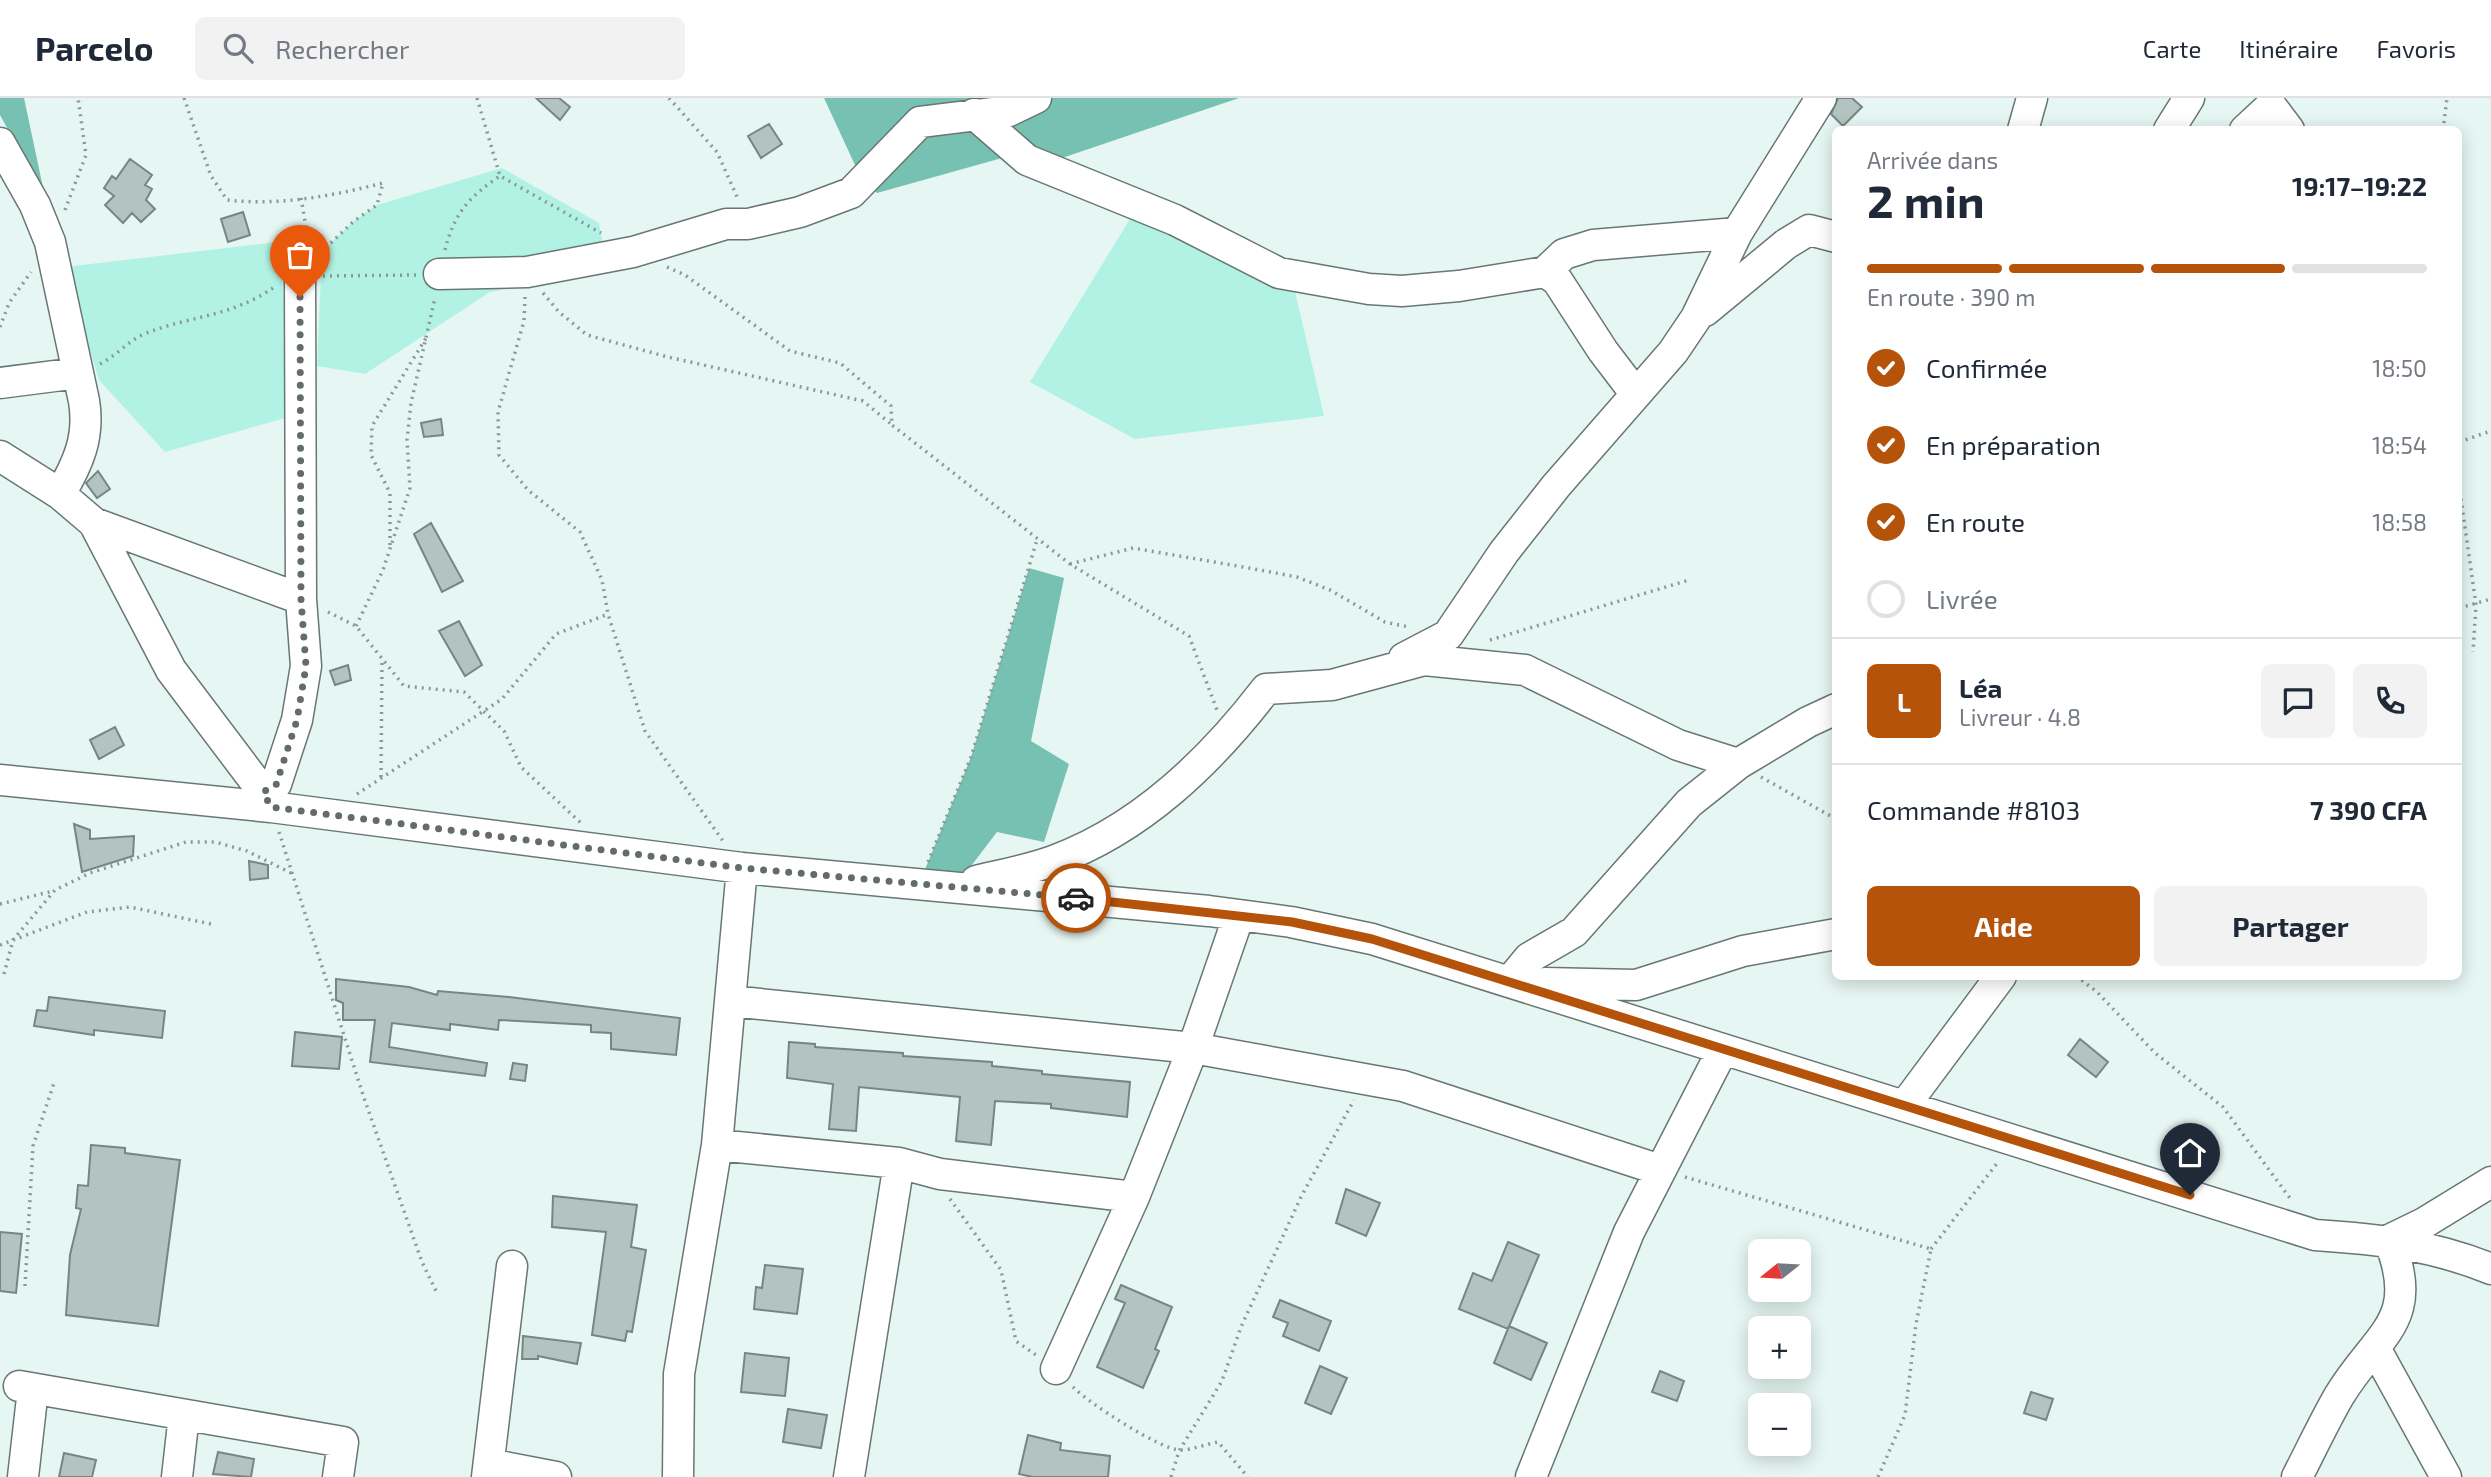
<!DOCTYPE html>
<html lang="fr">
<head>
<meta charset="utf-8">
<style>
  body { margin:0; font-family:"Exo 2",sans-serif; background:#f2f2f3; color:#1f2937; height:100vh; display:flex; flex-direction:column; font-size:26px; white-space:nowrap }
  * { box-sizing:border-box; margin:0 }
  p { font-size:23px; color:#747a83 }
  .icon { flex:none; width:38px; height:38px; fill:none; stroke:currentColor; stroke-width:2; stroke-linecap:round; stroke-linejoin:round }
  .map { position:relative; flex:1; overflow:hidden }
  .sheet { position:absolute; left:1832px; top:28px; width:630px; height:854px; display:flex; flex-direction:column; background:#fff; border-radius:10px; box-shadow:0 4px 18px #0003 }
  .sheet>* { flex:none }
  .needle { width:46px; rotate:252deg }
  .tools { position:absolute; left:1748px; top:1141px; display:grid; gap:14px }
  .tools a { display:grid; place-items:center; width:63px; height:63px; border-radius:10px; background:#fff; box-shadow:0 4px 18px #0003; font-size:35px }
  .pin { position:absolute; display:grid; place-items:center; width:60px; height:60px; color:#fff; margin:-72px -30px; border-radius:50% 50% 50% 0; rotate:-45deg; box-shadow:0 0 7px #0007 }
  .pin .icon { rotate:45deg }
  .courier { position:absolute; display:grid; place-items:center; width:70px; height:70px; margin:-35px; border:5px solid #b45309; border-radius:50%; background:#fff; color:#222; box-shadow:0 2px 9px #0007 }
  .overview em { font-style:normal; font-weight:700 }
  .overview div { display:flex; flex-direction:column-reverse }
  .overview { display:flex; align-items:center; justify-content:space-between; height:119px; padding:0 35px }
  h1 { font-size:46px; font-weight:700; line-height:52px }
  .bar { display:grid; grid-template-columns:repeat(4,1fr); gap:10px 7px; align-content:center; height:84px; padding:0 35px }
  .bar i { height:9px; border-radius:5px; background:#e0e1e3 }
  .bar .active { background:#b45309 }
  .bar p { grid-column:span 4 }
  .line { display:flex; align-items:center; gap:18px; padding:0 35px; border-top:2px solid #e0e1e3 }
  .line div { flex:1 }
  .round { display:grid; place-items:center; flex:none; width:74px; height:74px; border-radius:10px; background:#f2f2f3 }
  ol { padding:0 35px; list-style:none }
  li { display:flex; align-items:center; gap:21px; height:77px }
  li p { margin-inline-start:auto }
  li .icon { padding:7px; border-radius:50%; background:#b45309; color:#fff; stroke-width:4 }
  li:last-child { color:#747a83 }
  li i { width:38px; height:38px; border:4px solid #e0e1e3; border-radius:50% }
  .cta { display:flex; gap:14px; margin-top:auto; padding:14px 35px }
  .cta a { flex:1; height:80px; border-radius:10px; background:#b45309; color:#fff; font-size:28px; font-weight:700; line-height:80px; text-align:center }
  .cta a+a { background:#f2f2f3; color:#1f2937 }
  header { display:flex; align-items:center; gap:42px; box-sizing:border-box; height:98px; padding:0 35px; background:#fff; border-bottom:2px solid #e0e1e3 }
  header strong { font-size:33px }
  nav { display:flex; gap:38px; margin-inline-start:auto; font-size:24px }
  .search { width:490px; height:63px; background:#f2f2f3; display:flex; align-items:center; gap:18px; box-sizing:border-box; padding:0 24px; border-radius:10px; color:#747a83; font-size:26px }
  .map>svg:first-child { display:block }
  .green { fill:#b2f2e4 }
  .forest { fill:#77c1b2 }
  .building { fill:#b3c3bf; stroke:#778682; stroke-width:2 }
  .lines { fill:none; stroke-linecap:round; stroke-linejoin:round }
  .minor-casing { stroke:#687773; stroke-width:33 }
  .path { stroke:#8c9895; stroke-width:3.5; stroke-dasharray:2 5; stroke-linecap:butt }
  .minor { stroke:#fff; stroke-width:30 }
  .done { stroke:#636c6a; stroke-width:7; stroke-dasharray:0 12.6 }
  .route { stroke:#b45309; stroke-width:9 }
</style>
</head>
<body>
<header>
<strong>Parcelo</strong>
<div class="search"><svg class="icon" aria-label="search" viewBox="0 0 24 24"><circle cx="10" cy="10" r="6"/><path d="M15 15l6 6"/></svg>Rechercher</div>
<nav><a>Carte</a><a>Itinéraire</a><a>Favoris</a></nav>
</header>
<div class="map">
<svg width="2491" height="1379" viewBox="0 0 2491 1379">
  <rect width="100%" height="100%" fill="#e6f6f2"/>
  <!-- green -->
  <path class="green" d="M502 70 599 125 607 169 490 194 365 276 317 268 322 153 354 123 377 107Z
    M1130 121 1293 185 1324 318 1135 341 1030 284Z
    M278 144 296 317 165 354 99 282 65 169Z"/>
  <!-- forest -->
  <path class="forest" d="M0 0H24L45 99 0 17Z
    M824 0H1239L1062 60 1020 41 1002 60 877 95 861 80Z
    M1029 470 1064 480 1031 643 1069 666 1044 744 997 734 955 789 919 786 971 659Z"/>
  <!-- building -->
  <path class="building" d="M536 0H559L570 9 560 22Z
    M1838 0H1852L1862 9 1843 28 1831 16Z
    M769 26 782 46 761 60 748 38Z
    M130 61 152 77 145 87 152 91 146 102 155 111 141 124 132 115 123 125 105 107 114 98 104 90 112 78 116 81Z
    M243 114 250 137 228 144 221 121Z
    M441 321 443 337 424 339 421 325Z
    M98 373 110 391 97 400 86 385Z
    M431 425 463 483 442 494 414 436Z
    M459 523 482 567 465 578 439 533Z
    M348 567 351 582 335 587 330 573Z
    M115 629 124 647 99 661 90 642Z
    M74 726 90 732V741L134 738 133 758 82 774Z
    M249 763 268 767V780L250 782Z
    M336 881 409 889 437 897 438 893 509 899 680 920 676 957 611 951V935L591 934V927L499 922 498 932 450 926V932L392 925 389 949 487 965 485 978 370 964 375 922H343V905L336 902Z
    M49 899 165 913 162 940 94 932V937L34 928 37 912 47 913Z
    M295 934 342 939 339 971 292 968Z
    M2080 941 2108 964 2096 979 2068 957Z
    M789 944 815 946V949L903 955V958L992 964V968L1042 973V976L1130 984 1127 1019 1051 1010V1006L995 1003 991 1047 956 1043 960 999 859 989 856 1033 829 1031 833 986 787 980Z
    M513 965 527 967 525 983 510 981Z
    M91 1047 125 1050V1055L180 1062 158 1228 66 1217 70 1157 81 1111 76 1110 78 1087 88 1088Z
    M1346 1091 1380 1105 1366 1138 1336 1125Z
    M553 1098 637 1107 631 1149 646 1152 632 1234 627 1233 625 1243 592 1237 606 1134 552 1129Z
    M0 1134 22 1136 16 1195 0 1193Z
    M1508 1144 1539 1157 1508 1231 1459 1211 1473 1175 1492 1183Z
    M765 1167 803 1171 797 1216 754 1211 756 1189 762 1190Z
    M1121 1187 1172 1209 1155 1251 1159 1253 1143 1290 1097 1269 1125 1205 1115 1201Z
    M1280 1202 1331 1223 1319 1253 1283 1238 1288 1225 1273 1219Z
    M1509 1228 1547 1245 1531 1282 1494 1265Z
    M523 1238 581 1245 577 1266 538 1258V1261H522Z
    M745 1255 789 1260 785 1298 741 1294Z
    M1320 1268 1347 1280 1331 1316 1305 1305Z
    M1660 1273 1684 1283 1677 1303 1652 1294Z
    M2031 1294 2053 1301 2046 1322 2024 1315Z
    M788 1311 827 1317 821 1350 783 1344Z
    M1028 1337 1061 1345 1060 1352 1110 1358 1108 1379H1033L1019 1376Z
    M218 1354 254 1361 251 1379 213 1376Z
    M64 1355 96 1362 92 1379H59Z"/>
  <g class="lines">
    <!-- minor casing -->
    <g class="minor-casing">
      <path id="minor" d="M974 16 1027 62 1175 122 1279 175 1369 191 1402 193 1459 188 1545 174 1557 182 1603 253 1635 295
        M2023 32 2032 0
        M2169 32 2189 0
        M2245 32 2271 8 2289 32
        M0 45 35 107 50 144 84 303C90 339 78 366 60 396
        M1545 174 1564 156 1593 147 1737 135
        M439 176 527 174 633 154 726 126H748L800 114 851 95 920 24 1009 13 1036 0
        M1705 213 1786 146 1809 132 1836 139
        M0 285 78 275
        M0 358 60 396 94 425 171 572 263 694 271 709
        M94 425 301 501
        M1404 560 1448 537 1504 454 1556 388 1673 254 1696 220 1737 135 1821 0
        M0 682 271 709 742 770 1209 813 1291 824 1372 841 2315 1137C2377 1141 2433 1147 2491 1171
        M263 694 276 686 297 622 306 568 301 501 300 177
        M976 783C1001 777 1028 772 1053 763 1141 731 1210 664 1266 591L1332 587 1424 562 1525 572 1678 647 1738 666
        M1239 817 1193 950 1403 988 1660 1072
        M1509 884 1529 860 1574 834 1689 705 1738 666 1808 624 1836 611
        M1545 885 1636 887 1743 853 1836 836
        M730 903 1193 950 1134 1099 1056 1271
        M1905 1007 2001 878
        M717 1047 899 1065 940 1076 1134 1099
        M2375 1250 2446 1379
        M19 1288 343 1344 338 1379
        M489 1366 556 1379
        M23 1379 33 1291
        M177 1379 184 1317
        M487 1379 512 1168
        M678 1379 679 1276 717 1047 742 770
        M849 1379 899 1065
        M1531 1379 1629 1134 1722 953
        M2297 1379C2311 1352 2324 1324 2339 1298 2377 1235 2422 1224 2389 1142L2424 1125 2491 1084"/>
    </g>
    <!-- path -->
    <path class="path" d="M184 0 211 78 227 102C280 108 332 98 383 85L377 107 354 123 315 160
      M477 0 500 78 601 135
      M669 0 717 54 738 101
      M2443 32 2447 0
      M301 100 309 146 308 153
      M65 112 86 57 78 0
      M445 152C454 115 470 98 500 78
      M667 169 685 177 790 253 840 265 891 308 892 327 1070 466 1189 538 1217 612
      M323 178 417 177
      M543 195 559 214 587 237 668 259 863 303 891 326
      M525 199 524 223 498 314 499 357 528 392 580 434 602 482 608 516 645 633 723 743
      M0 229 9 205 31 174
      M100 266C116 258 127 244 144 236 191 217 230 220 276 188
      M2459 344 2491 333
      M2459 387 2476 507 2473 554
      M390 447V395L371 357 372 328 426 240
      M1070 466 1133 450 1249 470 1297 479 1330 492 1385 524 1409 529
      M2459 510 2491 501
      M328 514 356 528 404 588 464 594 504 633 521 669 581 725
      M356 528 383 472 410 390 407 342 411 305 435 200
      M1490 542 1689 482
      M381 679 382 561
      M1761 679 1836 721
      M357 696 502 601 556 536 608 516
      M279 734 364 1000 422 1164 437 1195
      M928 764 971 659 1037 442
      M0 806 53 793
      M0 847 87 814 130 809 211 826
      M4 876 13 842 55 792 90 775 186 744H215L247 753 291 775
      M2076 878 2097 894 2155 955 2223 1009 2292 1103
      M1685 1079 1931 1151 1916 1226 1905 1317 1878 1379
      M950 1101 1001 1172 1016 1243 1036 1257
      M1931 1151 1998 1064
      M25 1188 33 1048 54 985
      M1073 1289C1087 1304 1161 1352 1180 1352 1192 1352 1206 1346 1218 1344L1248 1379
      M1171 1379 1179 1353 1222 1283 1241 1229 1301 1099 1354 1002"/>
    <!-- minor -->
    <use href="#minor" class="minor"/>
  </g>
  <g class="lines">
    <!-- done -->
    <path class="done" d="M300 199 301 501 306 568 297 622 276 687 263 694 271 709 742 770 1076 800"/>
    <!-- route -->
    <path class="route" d="M1076 800 1292 824 1372 841 2190 1097"/>
  </g>
</svg>
<div class="tools">
<a><svg class="needle" viewBox="-14 -14 28 28"><path d="M0-13l5 13h-10z" fill="#e53935"/><path d="M0 13l5-13h-10z" fill="#747a83"/></svg></a>
<a>+</a>
<a>−</a>
</div>
<div class="pin" style="left:300px;top:199px;background:#ea580c"><svg class="icon" aria-label="bag" viewBox="0 0 24 24"><path d="M5 8h14l-1 12H6zM9 8a3 3 0 0 1 6 0"/></svg></div>
<div class="pin" style="left:2190px;top:1097px;background:#1f2937"><svg class="icon" aria-label="home" viewBox="0 0 24 24"><path d="M3 11l9-7 9 7M6 9v11h12V9"/></svg></div>
<div class="courier" style="left:1076px;top:800px"><svg class="icon" aria-label="car" viewBox="0 0 24 24"><path d="M5 17H2v-5l4-1 3-4h7l3 4 3 1v5h-3M9 17h6M6 11h13"/><circle cx="7" cy="17" r="2"/><circle cx="17" cy="17" r="2"/></svg></div>
<section class="sheet">
<div class="overview"><div><h1>2 min</h1><p>Arrivée dans</p></div><em>19:17–19:22</em></div>
<div class="bar"><i class="active"></i><i class="active"></i><i class="active"></i><i></i><p>En route · 390 m</p></div>
<ol>
<li><svg class="icon" aria-label="check" viewBox="0 0 24 24"><path d="M5 12l5 5 9-10"/></svg>Confirmée<p>18:50</p></li>
<li><svg class="icon" aria-label="check" viewBox="0 0 24 24"><path d="M5 12l5 5 9-10"/></svg>En préparation<p>18:54</p></li>
<li><svg class="icon" aria-label="check" viewBox="0 0 24 24"><path d="M5 12l5 5 9-10"/></svg>En route<p>18:58</p></li>
<li><i></i>Livrée</li>
</ol>
<div class="line" style="height:126px"><b class="round" style="background:#b45309;color:#fff">L</b><div><b>Léa</b><p>Livreur · 4.8</p></div><a class="round"><svg class="icon" aria-label="chat" viewBox="0 0 24 24"><path d="M4 5h16v11H9l-5 4z"/></svg></a><a class="round"><svg class="icon" aria-label="phone" viewBox="0 0 24 24"><path d="M5 4h4l2 5-3 2q2 4 5 5l2-3 5 2v4C11 20 4 13 5 4z"/></svg></a></div>
<div class="line" style="height:91px"><div>Commande #8103</div><b>7 390 CFA</b></div>
<div class="cta"><a>Aide</a><a>Partager</a></div>
</section>
</div>
</body>
</html>
